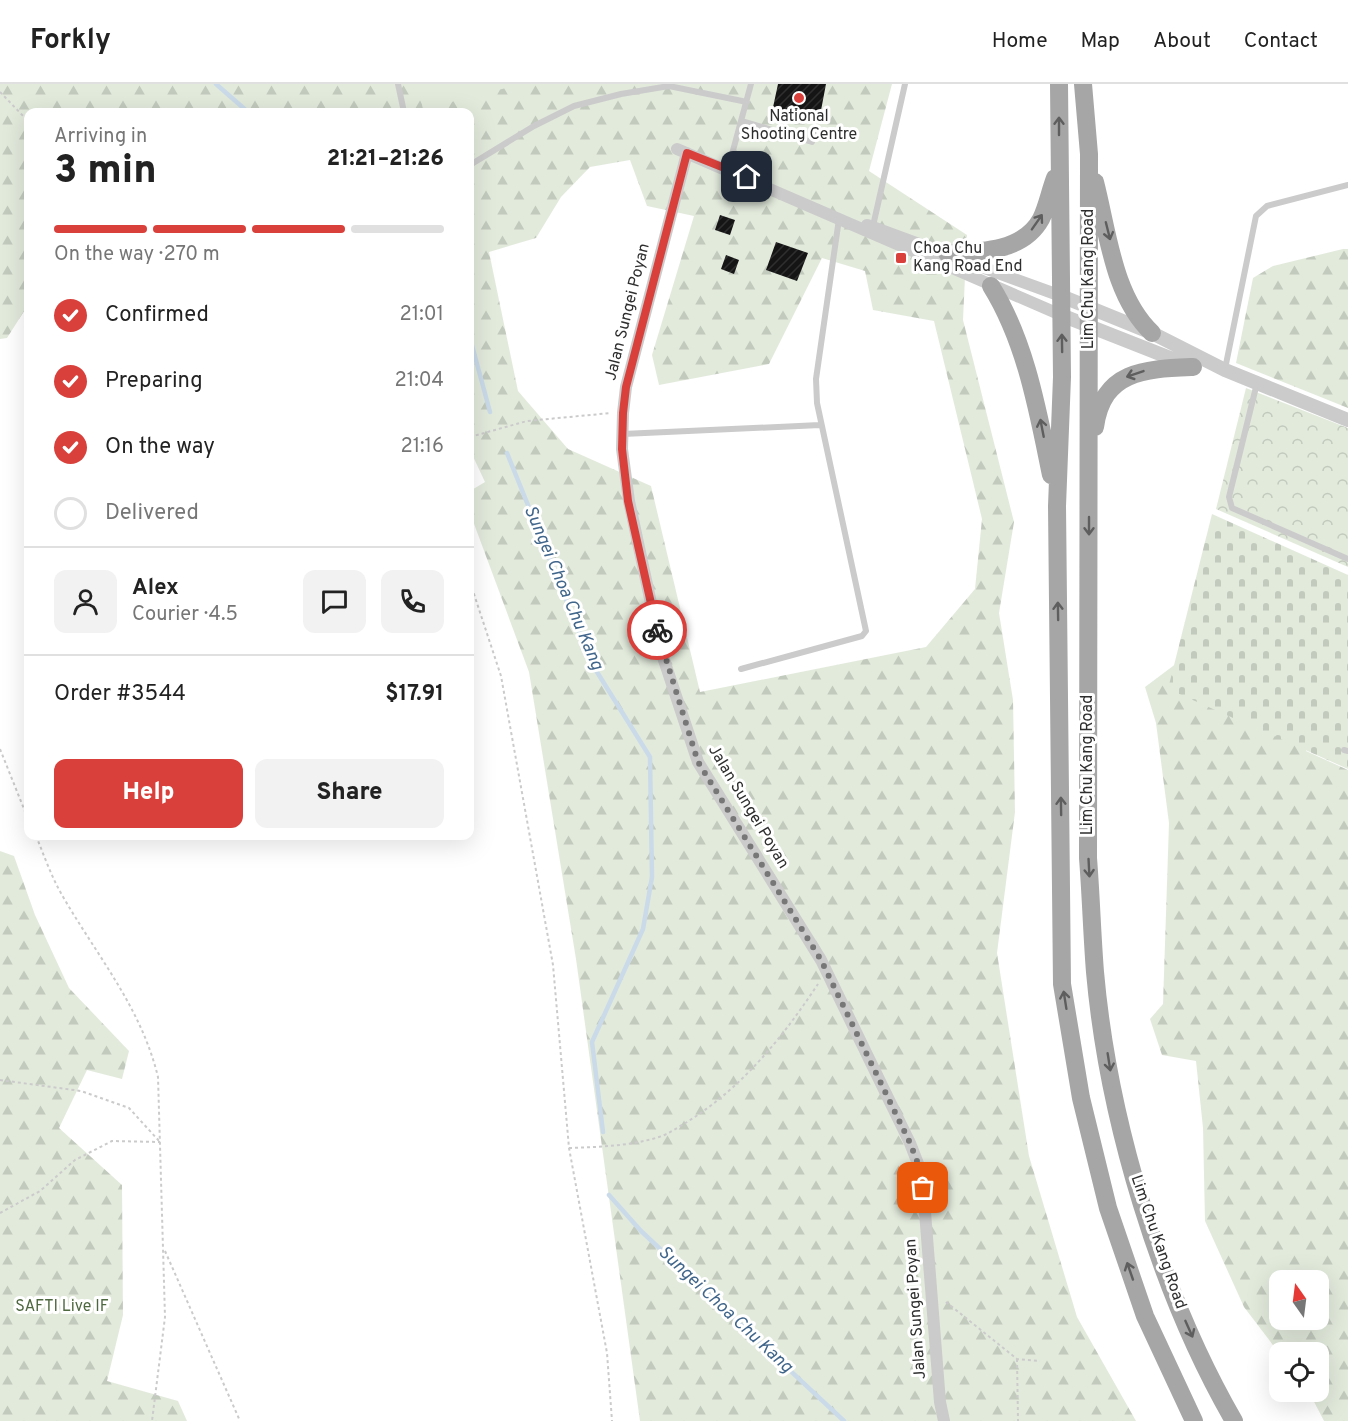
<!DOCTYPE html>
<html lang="en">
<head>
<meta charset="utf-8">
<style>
  body { margin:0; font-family:Overpass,sans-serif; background:#f2f2f2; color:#222; height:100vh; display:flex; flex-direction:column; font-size:22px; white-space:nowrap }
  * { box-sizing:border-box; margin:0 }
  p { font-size:20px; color:#767676 }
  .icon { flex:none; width:33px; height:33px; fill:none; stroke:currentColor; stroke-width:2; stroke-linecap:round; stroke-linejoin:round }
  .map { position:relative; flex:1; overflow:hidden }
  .panel { position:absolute; left:24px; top:24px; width:450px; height:732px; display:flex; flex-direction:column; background:#fff; border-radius:12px; box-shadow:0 6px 24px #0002 }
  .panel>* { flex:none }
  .needle { width:39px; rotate:346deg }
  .fabs { position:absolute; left:1269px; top:1186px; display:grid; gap:12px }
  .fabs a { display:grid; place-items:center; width:60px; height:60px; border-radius:12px; background:#fff; box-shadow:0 6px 24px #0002; font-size:30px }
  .pin { position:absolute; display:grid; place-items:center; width:51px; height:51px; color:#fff; margin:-26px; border-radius:12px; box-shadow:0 3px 9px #0006 }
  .courier { position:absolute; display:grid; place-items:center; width:60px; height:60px; margin:-30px; border:4px solid #d9403b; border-radius:50%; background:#fff; color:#222; box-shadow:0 2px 8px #0007 }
  .headline em { font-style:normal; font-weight:800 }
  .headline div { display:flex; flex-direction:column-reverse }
  .headline { display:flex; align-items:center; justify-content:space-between; height:102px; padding:0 30px }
  h1 { font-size:39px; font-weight:800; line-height:45px }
  .bar { display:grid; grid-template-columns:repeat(4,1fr); gap:9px 6px; align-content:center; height:72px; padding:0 30px }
  .bar i { height:8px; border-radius:4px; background:#e0e0e0 }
  .bar .on { background:#d9403b }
  .bar p { grid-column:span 4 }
  .line { display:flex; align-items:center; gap:15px; padding:0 30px; border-top:2px solid #e0e0e0 }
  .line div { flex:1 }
  .round { display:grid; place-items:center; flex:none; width:63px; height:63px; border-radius:12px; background:#f2f2f2 }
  ol { padding:0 30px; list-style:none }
  li { display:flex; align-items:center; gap:18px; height:66px }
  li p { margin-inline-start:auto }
  li .icon { padding:6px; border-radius:50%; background:#d9403b; color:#fff; stroke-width:4 }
  li:last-child { color:#767676 }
  li i { width:33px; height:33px; border:3px solid #e0e0e0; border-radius:50% }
  .cta { display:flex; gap:12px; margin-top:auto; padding:12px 30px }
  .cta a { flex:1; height:69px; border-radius:12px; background:#d9403b; color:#fff; font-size:24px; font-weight:800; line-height:69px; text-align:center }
  .cta a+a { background:#f2f2f2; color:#222 }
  header { display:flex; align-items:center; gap:36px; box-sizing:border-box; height:84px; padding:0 30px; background:#fff; border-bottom:2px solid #e0e0e0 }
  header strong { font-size:28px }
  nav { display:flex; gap:33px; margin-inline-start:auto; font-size:21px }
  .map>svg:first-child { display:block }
  .forest { fill:url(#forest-firs); fill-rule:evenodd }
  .cemetery { fill:url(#cemetery-stones) }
  .park { fill:url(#park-crowns) }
  .pitch { fill:#e2eadc }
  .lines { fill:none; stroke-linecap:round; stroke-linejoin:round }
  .stream { stroke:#cadae9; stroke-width:4.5 }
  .building { fill:url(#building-hatch) }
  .path { stroke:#cbcbcb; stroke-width:2; stroke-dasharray:3 3; stroke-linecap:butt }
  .service { stroke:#cbcbcb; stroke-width:6 }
  .minor { stroke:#cbcbcb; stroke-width:12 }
  .tertiary { stroke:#cbcbcb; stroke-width:14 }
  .primary { stroke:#a6a6a6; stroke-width:18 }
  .oneway { stroke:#5e5e5e }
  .done { stroke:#777; stroke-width:6; stroke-dasharray:0 10.8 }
  .route { stroke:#d9403b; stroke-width:8 }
  .poi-dot { fill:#d9403b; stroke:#fff; stroke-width:2 }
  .labels { text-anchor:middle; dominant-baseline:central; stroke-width:6; stroke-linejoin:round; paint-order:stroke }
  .poi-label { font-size:16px; fill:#2e2e2e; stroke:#fff }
  .street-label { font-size:16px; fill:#2e2e2e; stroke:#fff }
  .park-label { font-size:16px; fill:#4d673e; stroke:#fff }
  .water-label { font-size:18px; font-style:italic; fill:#41668b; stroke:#fff }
</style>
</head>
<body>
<header>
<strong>Forkly</strong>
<nav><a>Home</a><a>Map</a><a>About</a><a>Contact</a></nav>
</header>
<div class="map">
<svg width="1348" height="1337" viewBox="0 0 1348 1337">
  <defs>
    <pattern id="forest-firs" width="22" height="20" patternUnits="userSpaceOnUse" patternTransform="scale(1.5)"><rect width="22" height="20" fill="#e2eadc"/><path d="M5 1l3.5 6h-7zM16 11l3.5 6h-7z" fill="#c2c9bd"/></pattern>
    <pattern id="cemetery-stones" width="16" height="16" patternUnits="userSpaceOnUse" patternTransform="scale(1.5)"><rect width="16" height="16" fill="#e2eadc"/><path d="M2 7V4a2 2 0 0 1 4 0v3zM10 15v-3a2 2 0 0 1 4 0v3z" fill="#c2c9bd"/></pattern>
    <pattern id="park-crowns" width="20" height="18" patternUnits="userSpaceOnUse" patternTransform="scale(1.5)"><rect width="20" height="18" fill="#e2eadc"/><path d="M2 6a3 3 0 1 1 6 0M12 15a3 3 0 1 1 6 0" fill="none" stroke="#c2c9bd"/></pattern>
    <pattern id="building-hatch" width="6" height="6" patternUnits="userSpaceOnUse" patternTransform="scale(1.5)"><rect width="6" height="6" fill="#151515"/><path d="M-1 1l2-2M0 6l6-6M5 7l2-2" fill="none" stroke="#2f2f2f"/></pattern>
  </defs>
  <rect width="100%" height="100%" fill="#fff"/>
  <!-- forest -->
  <path class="forest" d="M0 0H892L869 87 967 151 963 236 1014 438 999 529 1013 616 1015 728 997 869 1029 1072 1077 1233 1136 1337H640L576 875 529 588 470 429V407L485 398 470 366V28H28V221L7 254 0 255ZM630 76 647 122 694 132 652 271 659 301 769 280 822 174 865 187 873 226 934 237 982 435 975 505 926 563 700 608 651 402 568 365 518 307 489 168 536 154 561 113 590 83Z
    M1343 165H1348V324L1236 279 1253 194 1273 182Z
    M1323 564 1306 667 1348 686V1337H1324L1309 1308H1318V1269H1279L1244 1223 1205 1137 1203 1044 1196 977 1162 971 1150 935 1163 920 1169 739 1156 639 1145 603 1181 576ZM1280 1197H1318V1236H1280Z
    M0 767 14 772 35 831 69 904 129 967 122 995 87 986 59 1044 122 1101 123 1231 107 1297 178 1317 187 1337H0Z"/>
  <!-- cemetery -->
  <path class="cemetery" d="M1212 430 1348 491V685L1168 605Z"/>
  <!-- park -->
  <path class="park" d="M1246 304 1348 344V483L1216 425Z"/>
  <!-- pitch -->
  <path class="pitch" d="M417 0H522L423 25Z"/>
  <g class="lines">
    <!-- stream -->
    <path class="stream" d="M216 0 248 28
      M470 254 490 328
      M507 369 592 580 650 673 652 793 643 845 592 958 603 1048
      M609 1111 641 1147 844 1337"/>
  </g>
  <!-- building -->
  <path class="building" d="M778 0H826L819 37 772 28Z
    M720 131 735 136 730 151 715 146Z
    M776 158 808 169 797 197 766 186Z
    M726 171 739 176 734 190 721 185Z"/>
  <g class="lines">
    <!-- path -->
    <path class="path" d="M0 8 28 37
      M470 353 527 337 611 329
      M470 498 501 592 553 881 569 1064 607 1269 612 1337
      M0 665 28 735
      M36 752C44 771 51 792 62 811 97 872 141 923 158 993L165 1233 152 1337
      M0 996 81 1007 129 1024 160 1058
      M569 1064C600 1063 630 1062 659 1053 669 1050 678 1043 687 1038 743 1003 782 954 818 900
      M0 1129 40 1107 75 1076 112 1057 160 1058
      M165 1167 240 1337
      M946 1218 1017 1275 1040 1277
      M1017 1275 1018 1337"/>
    <!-- service -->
    <path class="service" d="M398 0 404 28
      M742 37 812 58
      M470 81 534 42 574 22 621 10 669 2 747 18
      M728 85 751 0
      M873 142 905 0
      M1225 285 1256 132 1267 122 1348 101
      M1257 299 1229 413 1232 424 1348 475
      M623 350 820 341
      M741 585 862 552 866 547 817 319 816 295 839 135
      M1344 666 1348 667"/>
    <!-- minor -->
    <path class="minor" d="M677 65 1061 231
      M687 69 626 303 623 329 622 365 629 417 662 570 698 678 821 876 910 1059 922 1090 940 1318 944 1337
      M867 141 1061 212"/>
    <!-- tertiary -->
    <path class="tertiary" d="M1061 212 1152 249 1225 286 1348 336
      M1061 231 1188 281"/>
    <!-- primary -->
    <path class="primary" d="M1059 0 1062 293 1057 422 1062 900 1081 1014 1108 1124 1145 1232 1194 1337
      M1083 0 1089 70 1088 774C1091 812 1092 850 1095 888 1108 1035 1160 1209 1234 1337
      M1095 98C1108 148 1113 212 1152 249
      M947 169C980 168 1023 168 1041 135 1047 123 1050 107 1055 94
      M991 202C1026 258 1038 328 1051 391
      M1095 343C1103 286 1145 285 1193 283"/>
  </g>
  <!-- one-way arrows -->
  <defs><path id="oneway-shaft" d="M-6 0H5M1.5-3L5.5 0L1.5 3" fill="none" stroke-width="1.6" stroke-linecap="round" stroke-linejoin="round" transform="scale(1.5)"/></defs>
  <g class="oneway">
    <use href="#oneway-shaft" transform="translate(1059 42) rotate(-90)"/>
    <use href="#oneway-shaft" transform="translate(1037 138) rotate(-55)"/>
    <use href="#oneway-shaft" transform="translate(1108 147) rotate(76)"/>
    <use href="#oneway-shaft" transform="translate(1062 259) rotate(-91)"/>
    <use href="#oneway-shaft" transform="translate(1135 290) rotate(161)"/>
    <use href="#oneway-shaft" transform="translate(1042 344) rotate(-101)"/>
    <use href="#oneway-shaft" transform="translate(1089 442) rotate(90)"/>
    <use href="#oneway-shaft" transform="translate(1058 527) rotate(-91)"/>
    <use href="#oneway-shaft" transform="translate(1061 722) rotate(-91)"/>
    <use href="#oneway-shaft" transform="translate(1089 784) rotate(87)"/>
    <use href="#oneway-shaft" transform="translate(1065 916) rotate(-99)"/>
    <use href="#oneway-shaft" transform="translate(1109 978) rotate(81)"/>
    <use href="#oneway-shaft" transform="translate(1130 1187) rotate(-109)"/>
    <use href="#oneway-shaft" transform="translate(1189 1245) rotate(66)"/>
  </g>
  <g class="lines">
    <!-- done -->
    <path class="done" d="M657 546 698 678 821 876 910 1059 922 1090 923 1104"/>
    <!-- route -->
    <path class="route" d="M657 546 628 417 622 365 623 329 626 303 687 69 747 93"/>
  </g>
  <!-- markers -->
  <g class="poi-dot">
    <circle cx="799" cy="14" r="6"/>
    <rect x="895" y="168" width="12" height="12" rx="3"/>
  </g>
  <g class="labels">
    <!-- poi labels -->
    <g class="poi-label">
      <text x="799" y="33">National<tspan x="799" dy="18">Shooting Centre</tspan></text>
      <text x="913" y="165" text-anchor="start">Choa Chu<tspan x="913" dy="18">Kang Road End</tspan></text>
    </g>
    <!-- street labels -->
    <g class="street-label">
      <text transform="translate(1089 195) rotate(-90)">Lim Chu Kang Road</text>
      <text transform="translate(628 228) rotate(-76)">Jalan Sungei Poyan</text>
      <text transform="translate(1088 681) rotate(-90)">Lim Chu Kang Road</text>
      <text transform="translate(748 723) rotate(59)">Jalan Sungei Poyan</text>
      <text transform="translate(1158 1158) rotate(71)">Lim Chu Kang Road</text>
      <text transform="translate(916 1225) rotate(-94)">Jalan Sungei Poyan</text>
    </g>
    <!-- park labels -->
    <g class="park-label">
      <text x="62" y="1223">SAFTI Live IF</text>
    </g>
    <!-- water labels -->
    <g class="water-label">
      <text transform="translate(563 504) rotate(67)">Sungei Choa Chu Kang</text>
      <text transform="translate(725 1226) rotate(43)">Sungei Choa Chu Kang</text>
    </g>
  </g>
</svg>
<div class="fabs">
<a><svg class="needle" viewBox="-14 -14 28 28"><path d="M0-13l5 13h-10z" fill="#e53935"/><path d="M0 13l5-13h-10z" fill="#767676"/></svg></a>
<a><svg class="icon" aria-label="locate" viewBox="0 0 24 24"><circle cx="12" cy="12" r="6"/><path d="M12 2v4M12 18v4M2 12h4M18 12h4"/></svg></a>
</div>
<div class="pin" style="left:923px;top:1104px;background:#ea580c"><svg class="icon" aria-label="bag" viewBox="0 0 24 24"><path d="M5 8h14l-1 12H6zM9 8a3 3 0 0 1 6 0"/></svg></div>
<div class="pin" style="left:747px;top:93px;background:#1f2937"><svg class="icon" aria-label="home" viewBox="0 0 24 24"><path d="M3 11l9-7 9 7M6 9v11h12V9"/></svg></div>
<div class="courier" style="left:657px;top:546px"><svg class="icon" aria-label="bike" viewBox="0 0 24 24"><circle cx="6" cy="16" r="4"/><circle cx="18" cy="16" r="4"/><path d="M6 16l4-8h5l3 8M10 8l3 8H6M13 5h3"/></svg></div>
<section class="panel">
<div class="headline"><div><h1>3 min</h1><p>Arriving in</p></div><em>21:21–21:26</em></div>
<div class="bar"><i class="on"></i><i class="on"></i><i class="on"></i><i></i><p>On the way · 270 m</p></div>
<ol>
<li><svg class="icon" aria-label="check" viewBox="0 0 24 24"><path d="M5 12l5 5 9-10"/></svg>Confirmed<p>21:01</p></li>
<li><svg class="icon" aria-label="check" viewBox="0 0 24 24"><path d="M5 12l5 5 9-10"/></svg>Preparing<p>21:04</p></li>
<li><svg class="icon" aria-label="check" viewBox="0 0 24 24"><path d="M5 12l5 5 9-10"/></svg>On the way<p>21:16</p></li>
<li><i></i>Delivered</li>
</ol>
<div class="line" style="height:108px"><a class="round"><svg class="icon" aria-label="person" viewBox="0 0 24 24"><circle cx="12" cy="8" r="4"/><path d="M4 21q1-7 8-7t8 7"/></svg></a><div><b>Alex</b><p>Courier · 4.5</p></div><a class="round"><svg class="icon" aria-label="chat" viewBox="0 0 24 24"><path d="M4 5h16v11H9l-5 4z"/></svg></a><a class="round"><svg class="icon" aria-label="phone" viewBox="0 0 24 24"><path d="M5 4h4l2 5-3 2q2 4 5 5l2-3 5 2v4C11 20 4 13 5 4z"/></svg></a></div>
<div class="line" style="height:78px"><div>Order #3544</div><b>$17.91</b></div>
<div class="cta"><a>Help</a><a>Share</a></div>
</section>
</div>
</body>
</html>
